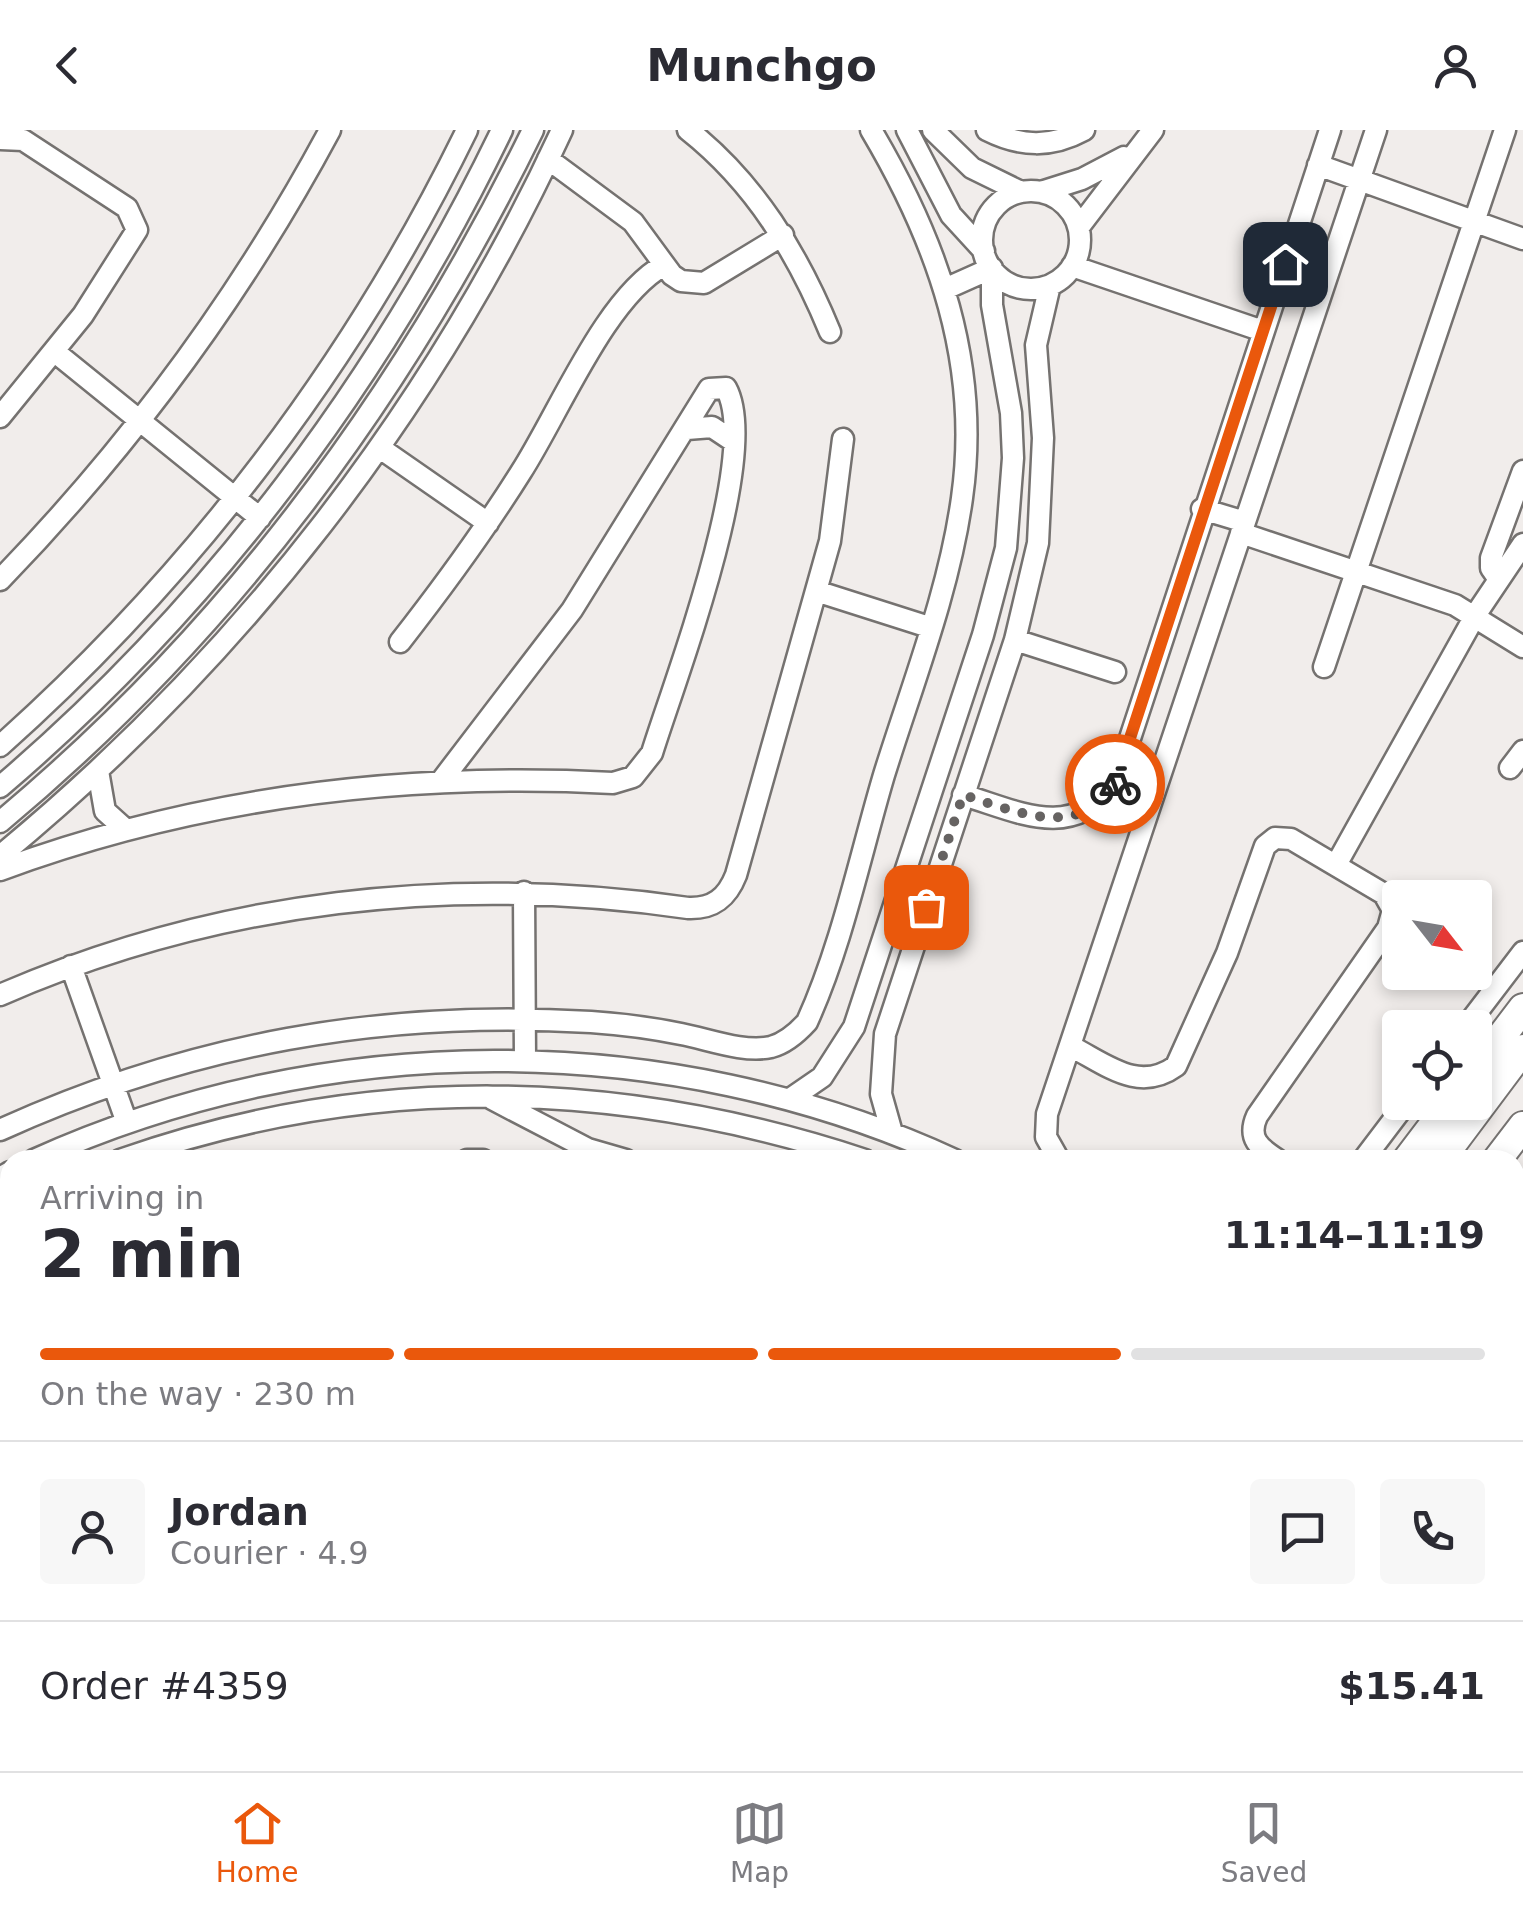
<!DOCTYPE html>
<html lang="en">
<head>
<meta charset="utf-8">
<style>
  body { margin:0; font-family:"DejaVu Sans",sans-serif; background:#f7f7f7; color:#2b2b33; height:100vh; display:flex; flex-direction:column; font-size:38px; white-space:nowrap }
  * { box-sizing:border-box; margin:0 }
  p { font-size:32px; color:#7c7c81 }
  .icon { flex:none; width:55px; height:55px; fill:none; stroke:currentColor; stroke-width:2; stroke-linecap:round; stroke-linejoin:round }
  .map { position:relative; flex:1; overflow:hidden }
  .side { position:absolute; left:0px; top:1020px; width:1525px; height:622px; display:flex; flex-direction:column; background:#fff; border-radius:30px 30px 0 0; box-shadow:0 5px 15px #0003 }
  .side>* { flex:none }
  .needle { width:65px; rotate:121deg }
  .buttons { position:absolute; left:1382px; top:750px; display:grid; gap:20px }
  .buttons a { display:grid; place-items:center; width:110px; height:110px; border-radius:10px; background:#fff; box-shadow:0 5px 15px #0003; font-size:50px }
  .pin { position:absolute; display:grid; place-items:center; width:85px; height:85px; color:#fff; margin:-42px; border-radius:20px; box-shadow:0 5px 15px #0006 }
  .courier { position:absolute; display:grid; place-items:center; width:100px; height:100px; margin:-50px; border:8px solid #ea580c; border-radius:50%; background:#fff; color:#222; box-shadow:0 2px 12px #0007 }
  .headline em { font-style:normal; font-weight:700 }
  .headline div { display:flex; flex-direction:column-reverse }
  .headline { display:flex; align-items:center; justify-content:space-between; height:170px; padding:0 40px }
  h1 { font-size:65px; font-weight:700; line-height:75px }
  .bar { display:grid; grid-template-columns:repeat(4,1fr); gap:15px 10px; align-content:center; height:120px; padding:0 40px }
  .bar i { height:12px; border-radius:8px; background:#e1e1e2 }
  .bar .active { background:#ea580c }
  .bar p { grid-column:span 4 }
  .line { display:flex; align-items:center; gap:25px; padding:0 40px; border-top:2px solid #e1e1e2 }
  .line div { flex:1 }
  .round { display:grid; place-items:center; flex:none; width:105px; height:105px; border-radius:10px; background:#f7f7f7 }
  header { display:flex; justify-content:space-between; align-items:center; height:130px; padding:0 40px; background:#fff; font-size:45px; font-weight:700 }
  .tab-bar { display:flex; justify-content:space-around; align-items:center; height:140px; border-top:2px solid #e1e1e2; background:#fff; font-size:28px; color:#7c7c81 }
  .tab-bar a { display:grid; justify-items:center; gap:5px }
  .tab-bar .active { color:#ea580c }
  .map>svg:first-child { display:block }
  .green { fill:#b9c8a2 }
  .lines { fill:none; stroke-linecap:round; stroke-linejoin:round }
  .minor-casing { stroke:#757270; stroke-width:25 }
  .major-casing { stroke:#757270; stroke-width:32 }
  .minor { stroke:#fff; stroke-width:20 }
  .major { stroke:#fff; stroke-width:28 }
  .done { stroke:#666362; stroke-width:10; stroke-dasharray:0 18 }
  .route { stroke:#ea580c; stroke-width:12 }
</style>
</head>
<body>
<header><svg class="icon" aria-label="back" viewBox="0 0 24 24"><path d="M15 5l-7 7 7 7"/></svg>Munchgo<svg class="icon" aria-label="person" viewBox="0 0 24 24"><circle cx="12" cy="8" r="4"/><path d="M4 21q1-7 8-7t8 7"/></svg></header>
<div class="map">
<svg width="1523" height="1641" viewBox="0 0 1523 1641">
  <rect width="100%" height="100%" fill="#f1edeb"/>
  <!-- green -->
  <path class="green" d="M10 1489V1564L0 1568V1491Z
    M159 1633H355L352 1641H164Z"/>
  <g class="lines">
    <!-- minor casing -->
    <g class="minor-casing">
      <path id="minor" d="M688 0C755 53 798 124 830 202
        M907 0 951 85 984 121
        M933 0 972 38 1021 62
        M987 0C1021 17 1051 18 1084 0
        M0 9 23 10 127 78 137 100 83 185 0 287
        M548 29 633 92 672 145 681 151 704 153 783 105
        M1318 35 1523 109
        M982 110a49 49 0 1 1 98 0a49 49 0 1 1-98 0Z
        M1041 62 1082 49 1124 27
        M1079 97 1153 0
        M1072 136 1263 201
        M55 222 260 388
        M687 299 712 297 733 311
        M380 318 488 393
        M1202 379 1245 392
        M1241 403 1455 475 1523 517
        M1498 448 1491 438V428L1523 341
        M0 450C131 315 241 166 330 0
        M816 461 929 497
        M1015 510 1115 542
        M400 512C443 457 484 401 521 342 559 283 605 168 664 135
        M1324 537 1505 0
        M0 616C194 443 353 234 467 0
        M1510 638 1523 621
        M98 641 105 681 125 699
        M0 657C212 476 381 251 502 0
        M963 665C1020 682 1068 710 1114 657L1330 0
        M0 692C228 502 403 266 533 0
        M0 726C239 529 432 282 562 0
        M1336 735 1476 484 1523 414
        M0 740C198 667 403 642 613 653L633 647 652 623C675 549 762 324 726 258L709 259 572 480 442 650
        M524 762 525 930
        M71 836 127 993
        M0 865C218 770 453 744 688 778 713 779 727 768 736 745L830 411 843 309
        M1465 898 1523 822
        M1072 917C1107 935 1139 963 1176 936L1227 823 1265 716 1275 708 1291 709 1384 764 1393 780 1388 798 1257 986C1247 1008 1259 1018 1278 1030
        M492 969 588 1019 626 1030
        M790 969 822 947 854 897 983 505 1006 418 1013 328 1011 283 992 175V138L945 159
        M0 1000C189 914 383 879 591 892 620 894 652 898 681 904 708 909 743 923 771 917 786 913 797 903 807 892 842 815 860 726 884 645 912 555 949 462 962 368 981 234 938 113 871 0
        M892 1003 881 964 885 904 1015 510 1038 413 1043 308 1036 215 1050 155
        M34 1030C323 899 666 897 955 1030
        M120 1030C367 943 618 948 865 1030
        M467 1030H483
        M1059 1030 1046 1007 1047 984 1376 0
        M1363 1030 1407 972
        M0 1048 10 1042
        M0 1085 10 1080
        M0 1190 10 1162
        M0 1323 10 1342
        M0 1397 10 1395
        M1515 1428 1523 1434
        M1515 1485 1523 1490
        M1192 1632 1202 1641
        M1261 1632 1273 1641
        M454 1641 457 1632
        M479 1641 481 1632
        M869 1641 876 1632
        M1115 1641 1122 1634 1133 1641"/>
    </g>
    <!-- major casing -->
    <g class="major-casing">
      <path id="major" d="M1475 941 1523 878
        M1407 1030 1451 972
        M1440 1030 1523 919
        M1497 1030 1523 996
        M941 1641 946 1632
        M968 1641 975 1632
        M997 1641 1003 1632
        M1023 1641 1030 1632"/>
    </g>
    <!-- minor -->
    <use href="#minor" class="minor"/>
    <!-- major -->
    <use href="#major" class="major"/>
  </g>
  <g class="lines">
    <!-- done -->
    <path class="done" d="M926 777 963 665C1016 681 1077 711 1115 654"/>
    <!-- route -->
    <path class="route" d="M1115 654 1285 134"/>
  </g>
</svg>
<div class="buttons">
<a><svg class="needle" viewBox="-14 -14 28 28"><path d="M0-13l5 13h-10z" fill="#e53935"/><path d="M0 13l5-13h-10z" fill="#7c7c81"/></svg></a>
<a><svg class="icon" aria-label="locate" viewBox="0 0 24 24"><circle cx="12" cy="12" r="6"/><path d="M12 2v4M12 18v4M2 12h4M18 12h4"/></svg></a>
</div>
<div class="pin" style="left:926px;top:777px;background:#ea580c"><svg class="icon" aria-label="bag" viewBox="0 0 24 24"><path d="M5 8h14l-1 12H6zM9 8a3 3 0 0 1 6 0"/></svg></div>
<div class="pin" style="left:1285px;top:134px;background:#1f2937"><svg class="icon" aria-label="home" viewBox="0 0 24 24"><path d="M3 11l9-7 9 7M6 9v11h12V9"/></svg></div>
<div class="courier" style="left:1115px;top:654px"><svg class="icon" aria-label="bike" viewBox="0 0 24 24"><circle cx="6" cy="16" r="4"/><circle cx="18" cy="16" r="4"/><path d="M6 16l4-8h5l3 8M10 8l3 8H6M13 5h3"/></svg></div>
<section class="side">
<div class="headline"><div><h1>2 min</h1><p>Arriving in</p></div><em>11:14–11:19</em></div>
<div class="bar"><i class="active"></i><i class="active"></i><i class="active"></i><i></i><p>On the way · 230 m</p></div>
<div class="line" style="height:180px"><a class="round"><svg class="icon" aria-label="person" viewBox="0 0 24 24"><circle cx="12" cy="8" r="4"/><path d="M4 21q1-7 8-7t8 7"/></svg></a><div><b>Jordan</b><p>Courier · 4.9</p></div><a class="round"><svg class="icon" aria-label="chat" viewBox="0 0 24 24"><path d="M4 5h16v11H9l-5 4z"/></svg></a><a class="round"><svg class="icon" aria-label="phone" viewBox="0 0 24 24"><path d="M5 4h4l2 5-3 2q2 4 5 5l2-3 5 2v4C11 20 4 13 5 4z"/></svg></a></div>
<div class="line" style="height:130px"><div>Order #4359</div><b>$15.41</b></div>
</section>
</div>
<nav class="tab-bar">
<a class="active"><svg class="icon" aria-label="home" viewBox="0 0 24 24"><path d="M3 11l9-7 9 7M6 9v11h12V9"/></svg>Home</a>
<a><svg class="icon" aria-label="map" viewBox="0 0 24 24"><path d="M3 6l6-2 6 2 6-2v14l-6 2-6-2-6 2zM9 4v14M15 6v14"/></svg>Map</a>
<a><svg class="icon" aria-label="saved" viewBox="0 0 24 24"><path d="M7 4h10v16l-5-4-5 4z"/></svg>Saved</a>
</nav>
</body>
</html>
